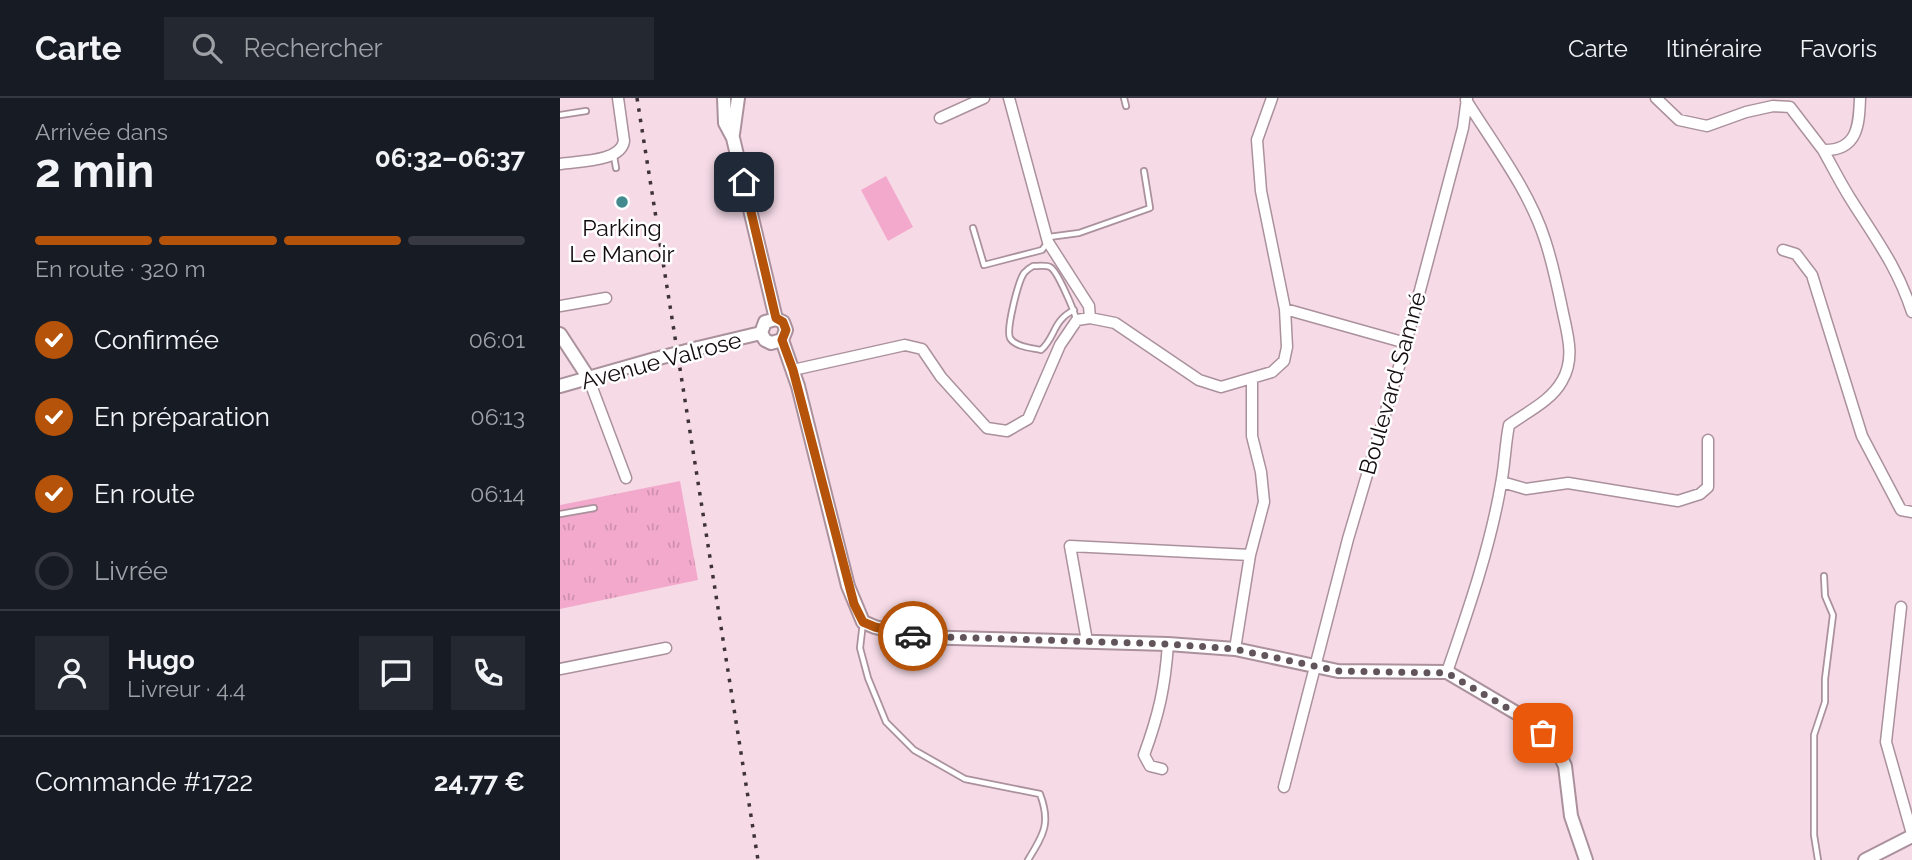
<!DOCTYPE html>
<html lang="fr">
<head>
<meta charset="utf-8">
<style>
  body { margin:0; font-family:Raleway,sans-serif; background:#242831; color:#f1f3f6; height:100vh; display:flex; flex-direction:column; font-size:26px; white-space:nowrap }
  * { box-sizing:border-box; margin:0 }
  p { font-size:23px; color:#9ea1a6 }
  .icon { flex:none; width:38px; height:38px; fill:none; stroke:currentColor; stroke-width:2; stroke-linecap:round; stroke-linejoin:round }
  .map { position:relative; flex:1; overflow:hidden }
  .drawer { display:flex; flex-direction:column; background:#171b24; width:560px }
  .drawer>* { flex:none }
  .pin { position:absolute; display:grid; place-items:center; width:60px; height:60px; color:#fff; margin:-30px; border-radius:14px; box-shadow:0 4px 10px #0006 }
  .courier { position:absolute; display:grid; place-items:center; width:70px; height:70px; margin:-35px; border:5px solid #b45309; border-radius:50%; background:#fff; color:#222; box-shadow:0 2px 9px #0007 }
  .overview em { font-style:normal; font-weight:700 }
  .overview div { display:flex; flex-direction:column-reverse }
  .overview { display:flex; align-items:center; justify-content:space-between; height:119px; padding:0 35px }
  h1 { font-size:46px; font-weight:700; line-height:52px }
  .bar { display:grid; grid-template-columns:repeat(4,1fr); gap:10px 7px; align-content:center; height:84px; padding:0 35px }
  .bar i { height:9px; border-radius:5px; background:#363941 }
  .bar .current { background:#b45309 }
  .bar p { grid-column:span 4 }
  .line { display:flex; align-items:center; gap:18px; padding:0 35px; border-top:2px solid #363941 }
  .line div { flex:1 }
  .round { display:grid; place-items:center; flex:none; width:74px; height:74px; border-radius:0px; background:#242831 }
  ol { padding:0 35px; list-style:none }
  li { display:flex; align-items:center; gap:21px; height:77px }
  li p { margin-inline-start:auto }
  li .icon { padding:7px; border-radius:50%; background:#b45309; color:#fff; stroke-width:4 }
  li:last-child { color:#9ea1a6 }
  li i { width:38px; height:38px; border:4px solid #363941; border-radius:50% }
  header { display:flex; align-items:center; gap:42px; box-sizing:border-box; height:98px; padding:0 35px; background:#171b24; border-bottom:2px solid #363941 }
  header strong { font-size:33px }
  nav { display:flex; gap:38px; margin-inline-start:auto; font-size:24px }
  .search { width:490px; height:63px; background:#242831; display:flex; align-items:center; gap:18px; box-sizing:border-box; padding:0 24px; border-radius:0px; color:#9ea1a6; font-size:26px }
  main { display:flex; flex:1; min-height:0 }
  .map>svg:first-child { display:block }
  .park { fill:url(#park-tufts) }
  .pitch { fill:#f3a9cc }
  .lines { fill:none; stroke-linecap:round; stroke-linejoin:round }
  .service-casing { stroke:#aa919c; stroke-width:8 }
  .minor-casing { stroke:#aa919c; stroke-width:13 }
  .tertiary-casing { stroke:#aa919c; stroke-width:16 }
  .service { stroke:#fff; stroke-width:4.5 }
  .minor { stroke:#fff; stroke-width:10 }
  .tertiary { stroke:#fff; stroke-width:12 }
  .rail { stroke:#3f3339; stroke-width:3.5; stroke-dasharray:3.5 7; stroke-linecap:butt }
  .tertiary-bridge-casing { stroke:#aa919c; stroke-width:16; stroke-linecap:butt }
  .tertiary-bridge { stroke:#fff; stroke-width:12 }
  .done { stroke:#62545b; stroke-width:7; stroke-dasharray:0 12.6 }
  .route { stroke:#b45309; stroke-width:9 }
  .poi-dot { fill:#428a8e; stroke:#fff; stroke-width:2.5 }
  .labels { text-anchor:middle; dominant-baseline:central; stroke-width:5; stroke-linejoin:round; paint-order:stroke }
  .poi-label { font-size:23px; fill:#130b0f; stroke:#fff }
  .street-label { font-size:23px; fill:#130b0f; stroke:#fff }
</style>
</head>
<body>
<header>
<strong>Carte</strong>
<div class="search"><svg class="icon" aria-label="search" viewBox="0 0 24 24"><circle cx="10" cy="10" r="6"/><path d="M15 15l6 6"/></svg>Rechercher</div>
<nav><a>Carte</a><a>Itinéraire</a><a>Favoris</a></nav>
</header>
<main>
<section class="drawer">
<div class="overview"><div><h1>2 min</h1><p>Arrivée dans</p></div><em>06:32–06:37</em></div>
<div class="bar"><i class="current"></i><i class="current"></i><i class="current"></i><i></i><p>En route · 320 m</p></div>
<ol>
<li><svg class="icon" aria-label="check" viewBox="0 0 24 24"><path d="M5 12l5 5 9-10"/></svg>Confirmée<p>06:01</p></li>
<li><svg class="icon" aria-label="check" viewBox="0 0 24 24"><path d="M5 12l5 5 9-10"/></svg>En préparation<p>06:13</p></li>
<li><svg class="icon" aria-label="check" viewBox="0 0 24 24"><path d="M5 12l5 5 9-10"/></svg>En route<p>06:14</p></li>
<li><i></i>Livrée</li>
</ol>
<div class="line" style="height:126px"><a class="round"><svg class="icon" aria-label="person" viewBox="0 0 24 24"><circle cx="12" cy="8" r="4"/><path d="M4 21q1-7 8-7t8 7"/></svg></a><div><b>Hugo</b><p>Livreur · 4.4</p></div><a class="round"><svg class="icon" aria-label="chat" viewBox="0 0 24 24"><path d="M4 5h16v11H9l-5 4z"/></svg></a><a class="round"><svg class="icon" aria-label="phone" viewBox="0 0 24 24"><path d="M5 4h4l2 5-3 2q2 4 5 5l2-3 5 2v4C11 20 4 13 5 4z"/></svg></a></div>
<div class="line" style="height:91px"><div>Commande #1722</div><b>24.77 €</b></div>
</section>
<div class="map">
<svg width="1352" height="762" viewBox="0 0 1352 762">
  <defs>
    <pattern id="park-tufts" width="24" height="20" patternUnits="userSpaceOnUse" patternTransform="scale(1.75)"><rect width="24" height="20" fill="#f3a9cc"/><path d="M3 7l-1-3M5 7V3M7 7l1-3M15 17l-1-3M17 17v-4M19 17l1-3" fill="none" stroke="#cf90ae"/></pattern>
  </defs>
  <rect width="100%" height="100%" fill="#f6dbe7"/>
  <!-- park -->
  <path class="park" d="M120 383 138 482 0 511V407Z"/>
  <!-- pitch -->
  <path class="pitch" d="M326 78 353 129 328 143 301 92Z"/>
  <g class="lines">
    <!-- service casing -->
    <g class="service-casing">
      <path id="service" d="M564 0 566 8
        M0 17 26 13
        M54 58 56 70
        M413 130 424 167 482 152 488 144
        M489 139 519 135 590 110 584 73
        M514 212C492 223 496 239 481 252 472 250 455 249 450 240 446 231 458 184 464 175 465 174 471 169 473 168 478 168 486 167 490 169 497 172 514 212 516 221
        M0 416 34 410
        M303 524 300 550 308 580 326 624 354 652 405 681 480 696C491 725 484 736 468 762
        M1258 762 1254 737V637L1265 604V581L1273 517 1265 498 1264 478"/>
    </g>
    <!-- minor casing -->
    <g class="minor-casing">
      <path id="minor" d="M449 0 488 144 529 208 530 220
        M1096 0 1119 22 1147 28 1186 14 1213 8 1230 9 1263 52C1298 53 1299 27 1300 0
        M380 20 424 0
        M1263 52C1272 68 1280 84 1290 100 1315 140 1337 168 1352 214
        M0 66C18 63 61 64 64 43L58 0
        M1223 152 1236 156 1252 177 1302 338 1341 412 1352 414
        M0 208 46 200
        M725 211 846 245
        M233 272 345 247 362 251 381 279 427 330 447 333 468 321 500 247 517 222 530 220 555 225 639 282 661 289 712 274 724 263 727 249 725 211 701 93 697 42 712 0
        M28 279 66 380
        M942 384 966 391 1008 385 1118 403 1140 396 1148 389V342
        M1341 509 1326 644 1352 736
        M527 543 510 448 690 457
        M675 551 690 457 704 404 701 374 692 338V281
        M0 571 106 550
        M887 574C908 513 930 450 941 386 945 366 945 347 949 327 967 314 991 303 1002 283 1015 261 1008 238 1003 215 998 191 993 166 985 142 969 92 934 47 906 2
        M602 671 590 668 584 657C599 616 605 589 608 546
        M724 689 788 441 846 245 903 30 907 0"/>
    </g>
    <!-- tertiary casing -->
    <g class="tertiary-casing">
      <path id="tertiary" d="M164 0 165 25 173 40 216 221 223 224 226 232 222 242 238 288 288 488 303 524 315 529 356 539 608 546 675 551 778 573 887 574 970 623 995 647 1005 668 1011 718 1026 762
        M173 36 178 0
        M216 221 205 224 201 235 205 242 211 245 222 242
        M0 236 28 279
        M138 250 201 235
        M0 288 95 261
        M1305 762 1352 738"/>
    </g>
    <!-- service -->
    <use href="#service" class="service"/>
    <!-- minor -->
    <use href="#minor" class="minor"/>
    <!-- tertiary -->
    <use href="#tertiary" class="tertiary"/>
    <!-- rail -->
    <path class="rail" d="M77 0 198 762"/>
    <!-- tertiary-bridge casing -->
    <g class="tertiary-bridge-casing">
      <path id="tertiary-bridge" d="M95 261 138 250"/>
    </g>
    <!-- tertiary-bridge -->
    <use href="#tertiary-bridge" class="tertiary-bridge"/>
  </g>
  <g class="lines">
    <!-- done -->
    <path class="done" d="M353 538 608 546 674 551 778 573 887 575 970 623 983 635"/>
    <!-- route -->
    <path class="route" d="M184 84 216 220 223 224 226 232 222 242 233 272 294 506 303 524 315 529 353 538"/>
  </g>
  <!-- markers -->
  <circle class="poi-dot" cx="62" cy="104" r="7"/>
  <g class="labels">
    <!-- poi labels -->
    <g class="poi-label">
      <text x="62" y="129">Parking<tspan x="62" dy="26">Le Manoir</tspan></text>
    </g>
    <!-- street labels -->
    <g class="street-label">
      <text transform="translate(101 262) rotate(-15)">Avenue Valrose</text>
      <text transform="translate(832 285) rotate(-74)">Boulevard Samné</text>
    </g>
  </g>
</svg>
<div class="pin" style="left:983px;top:635px;background:#ea580c"><svg class="icon" aria-label="bag" viewBox="0 0 24 24"><path d="M5 8h14l-1 12H6zM9 8a3 3 0 0 1 6 0"/></svg></div>
<div class="pin" style="left:184px;top:84px;background:#1f2937"><svg class="icon" aria-label="home" viewBox="0 0 24 24"><path d="M3 11l9-7 9 7M6 9v11h12V9"/></svg></div>
<div class="courier" style="left:353px;top:538px"><svg class="icon" aria-label="car" viewBox="0 0 24 24"><path d="M5 17H2v-5l4-1 3-4h7l3 4 3 1v5h-3M9 17h6M6 11h13"/><circle cx="7" cy="17" r="2"/><circle cx="17" cy="17" r="2"/></svg></div>
</div>
</main>
</body>
</html>
